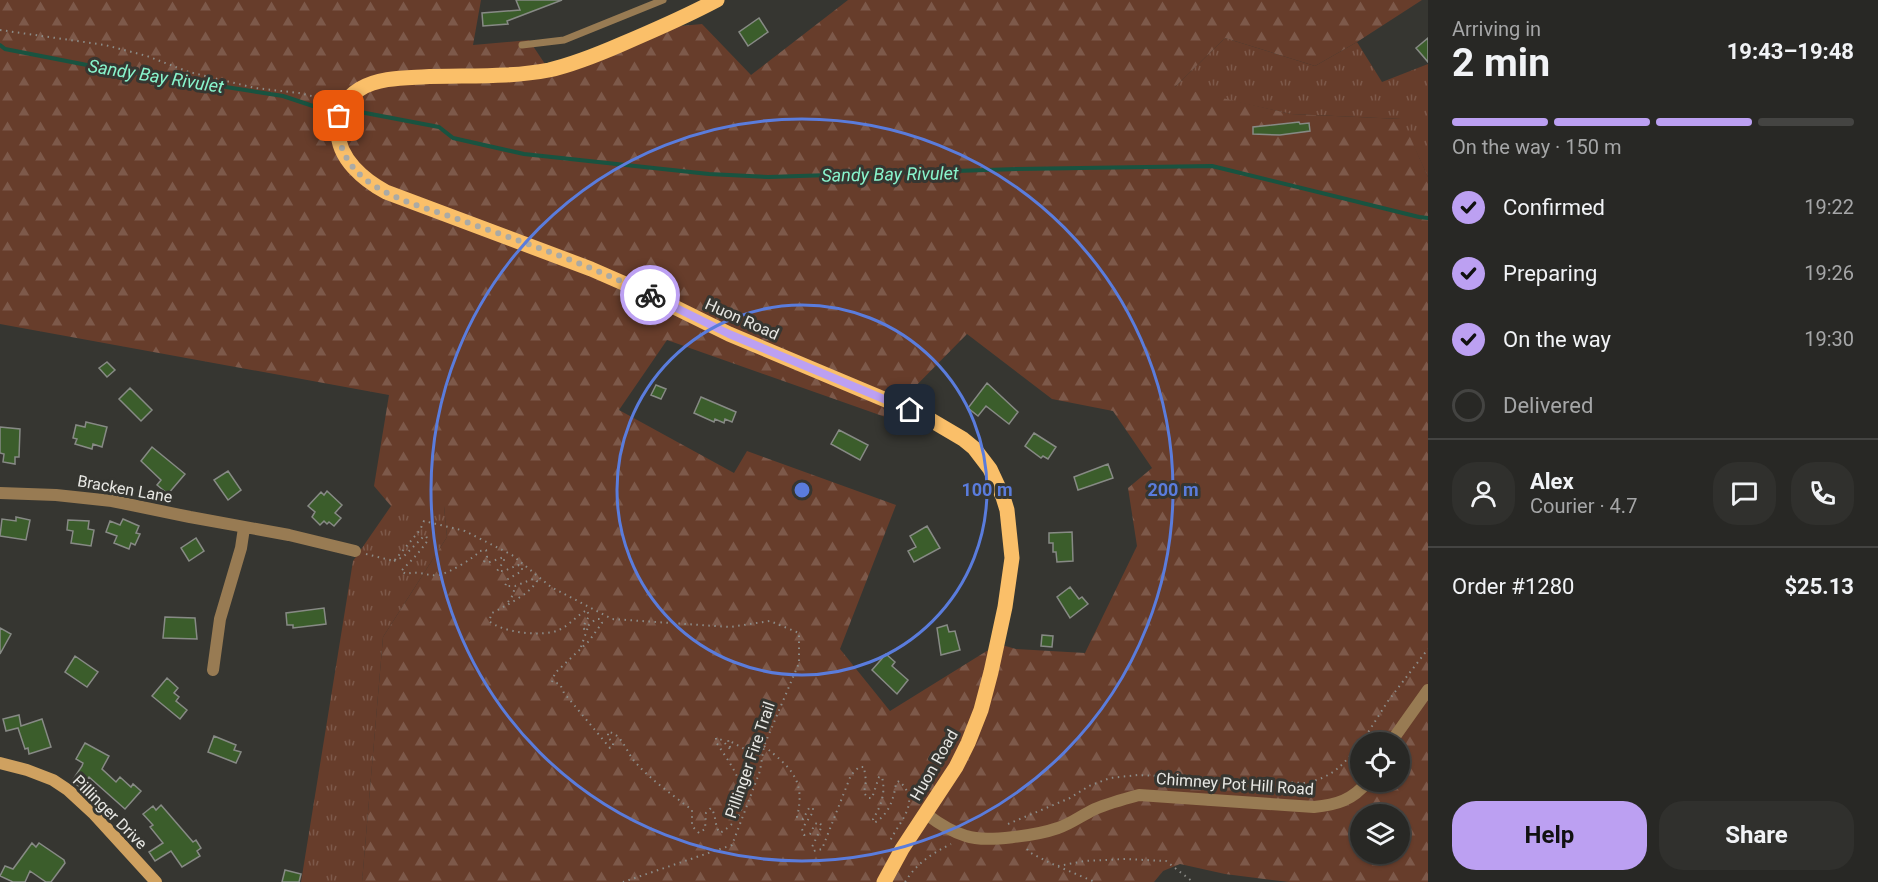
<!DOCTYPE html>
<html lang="en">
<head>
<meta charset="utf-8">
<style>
  body { margin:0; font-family:Roboto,sans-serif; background:#30302d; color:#f1f3f6; height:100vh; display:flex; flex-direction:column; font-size:22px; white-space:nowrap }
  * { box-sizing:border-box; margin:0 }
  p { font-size:20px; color:#a5a6a7 }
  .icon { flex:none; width:33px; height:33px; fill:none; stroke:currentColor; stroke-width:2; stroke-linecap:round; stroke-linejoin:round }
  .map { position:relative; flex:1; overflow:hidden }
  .details { display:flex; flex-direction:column; background:#282825; width:450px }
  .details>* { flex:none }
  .buttons { position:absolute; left:1350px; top:732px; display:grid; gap:12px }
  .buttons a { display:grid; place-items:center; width:60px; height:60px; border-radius:50%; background:#282825; box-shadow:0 2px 4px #0004,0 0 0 2px #444442; font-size:30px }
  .pin { position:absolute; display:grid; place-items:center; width:51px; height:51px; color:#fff; margin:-26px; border-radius:12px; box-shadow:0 3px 9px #0006 }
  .courier { position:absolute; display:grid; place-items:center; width:60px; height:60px; margin:-30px; border:4px solid #bca0f2; border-radius:50%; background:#fff; color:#222; box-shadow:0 2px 8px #0007 }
  .headline em { font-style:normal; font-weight:700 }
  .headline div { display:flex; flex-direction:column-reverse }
  .headline { display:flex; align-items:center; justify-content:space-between; height:102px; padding:0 24px }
  h1 { font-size:39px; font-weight:700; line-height:45px }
  .bar { display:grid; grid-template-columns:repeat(4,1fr); gap:9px 6px; align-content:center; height:72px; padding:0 24px }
  .bar i { height:8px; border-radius:4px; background:#444442 }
  .bar .on { background:#bca0f2 }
  .bar p { grid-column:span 4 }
  .line { display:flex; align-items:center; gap:15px; padding:0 24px; border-top:2px solid #444442 }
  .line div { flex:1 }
  .round { display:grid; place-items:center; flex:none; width:63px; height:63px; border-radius:24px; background:#30302d }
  ol { padding:0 24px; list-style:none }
  li { display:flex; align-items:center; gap:18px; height:66px }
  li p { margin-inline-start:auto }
  li .icon { padding:6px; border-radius:50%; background:#bca0f2; color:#111; stroke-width:4 }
  li:last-child { color:#a5a6a7 }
  li i { width:33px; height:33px; border:3px solid #444442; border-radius:50% }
  .primary-button { display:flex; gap:12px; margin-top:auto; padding:12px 24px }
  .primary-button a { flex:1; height:69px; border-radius:24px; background:#bca0f2; color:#111; font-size:24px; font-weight:700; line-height:69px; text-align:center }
  .primary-button a+a { background:#30302d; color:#f1f3f6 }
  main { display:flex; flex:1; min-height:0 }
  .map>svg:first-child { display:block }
  .grass { fill:url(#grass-tufts) }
  .forest { fill:url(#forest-firs); fill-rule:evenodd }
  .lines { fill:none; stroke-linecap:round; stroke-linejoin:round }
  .stream { stroke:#195340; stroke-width:4 }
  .building { fill:#3b5d2b; stroke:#878a85; stroke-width:1.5 }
  .path { stroke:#8c8c88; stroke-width:2; stroke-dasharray:1.5 4.5; stroke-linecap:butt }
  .service { stroke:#987b53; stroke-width:7 }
  .minor { stroke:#987b53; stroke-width:12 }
  .tertiary { stroke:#987b53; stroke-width:12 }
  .secondary { stroke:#cfa160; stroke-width:12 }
  .primary { stroke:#fabf69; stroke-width:15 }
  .done { stroke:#aaaaa5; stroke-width:6; stroke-dasharray:0 10.8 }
  .route { stroke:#bca0f2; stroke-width:8 }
  .ring { fill:none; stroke:#5a7cdc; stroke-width:3 }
  .labels { text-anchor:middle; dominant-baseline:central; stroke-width:6; stroke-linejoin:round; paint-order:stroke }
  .street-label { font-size:16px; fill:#e8e8e4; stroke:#363631 }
  .water-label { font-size:18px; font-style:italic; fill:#88f4cc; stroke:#363631 }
  .centre { fill:#5a7cdc; stroke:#363631; stroke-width:3 }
  .ring-label { font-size:18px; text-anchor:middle; font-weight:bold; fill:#5a7cdc; stroke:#363631; stroke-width:6; stroke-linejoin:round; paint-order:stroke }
</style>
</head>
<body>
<main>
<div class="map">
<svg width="1428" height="882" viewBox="0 0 1428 882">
  <defs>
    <pattern id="grass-tufts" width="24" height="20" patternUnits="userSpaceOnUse" patternTransform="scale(1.5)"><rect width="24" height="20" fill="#673d2b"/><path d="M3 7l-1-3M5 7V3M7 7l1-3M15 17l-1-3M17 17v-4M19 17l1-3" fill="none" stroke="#7d594a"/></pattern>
    <pattern id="forest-firs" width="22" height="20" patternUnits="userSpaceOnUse" patternTransform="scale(1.5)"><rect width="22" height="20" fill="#673d2b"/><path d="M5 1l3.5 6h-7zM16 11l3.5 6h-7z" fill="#7d594a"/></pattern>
  </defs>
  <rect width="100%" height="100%" fill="#363631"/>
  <!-- grass -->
  <path class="grass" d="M1225 38 1315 66 1357 42 1382 82 1428 64V177L1401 119 1291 114 1174 88Z
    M391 506H444L447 537 383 637 362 882H301L353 561Z"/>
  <!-- forest -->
  <path class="forest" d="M0 0H481L473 45 529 40 549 70 659 28 702 24 751 75 848 0H1422L1357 42 1315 66 1225 38 1175 87 1291 114 1402 119 1428 177V882H1289L1225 874 1180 864 1163 871 1154 882H362L383 637 447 537 444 506H391L374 486 389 395 0 324ZM967 334 1052 399 1113 411 1152 468 1128 488 1137 546 1085 653 1016 649 998 644 890 711 840 649 896 505 747 451 734 473 619 410 667 340 891 419 897 405ZM1360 742H1400V782H1360ZM1360 814H1400V854H1360Z"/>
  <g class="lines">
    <!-- stream -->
    <path class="stream" d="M0 45 5 49 87 65 283 96 313 106
      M355 111 439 127 453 138 524 154 709 174 768 177 1017 169 1212 166 1419 217 1428 218"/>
  </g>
  <!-- building -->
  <path class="building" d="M516 0H562L507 21 508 24 483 26 482 13 520 10Z
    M759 18 768 32 748 46 739 32Z
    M1428 38V62L1416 48Z
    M1299 122 1300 124 1309 123 1310 131 1280 135 1253 134V127Z
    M107 362 115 370 107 377 99 368Z
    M987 383 1018 412 1009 424 986 406 978 416 968 408Z
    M656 385 666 389 661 399 651 395Z
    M130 388 152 410 141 421 119 399Z
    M701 397 736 412 732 422 725 419 724 423 715 419 714 422 694 413Z
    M86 422 107 427 102 447 93 444 92 449 75 444 77 439 73 438 76 425 85 427Z
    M0 427 20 429 19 457H15V464L3 462 4 454 0 453Z
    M839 430 868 445 860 460 831 444Z
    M1034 433 1056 447 1048 459 1043 456 1041 458 1025 446Z
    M152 447 185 474 168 494 157 485 161 480 141 461Z
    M1108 464 1113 478 1078 490 1074 477Z
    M228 471 241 490 228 500 214 480Z
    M327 491 342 505 335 513 341 518 334 526 329 522 327 524 324 521 320 525 312 517 315 512 308 506 321 492 324 495Z
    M16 517 30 520 26 540 0 536 2 519 16 521Z
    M123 519 139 526 136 533 140 534 135 545 131 543 129 549 114 543 117 536 106 532 110 521 120 525Z
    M68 520 89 521 88 529 94 530 91 546 71 543 73 531 67 530Z
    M927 526 940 548 914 562 908 551 916 547 910 536Z
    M1072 532 1073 561 1057 562 1056 552H1053V543H1049V533Z
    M196 538 204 551 189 561 181 548Z
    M1070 587 1079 599 1082 597 1088 604 1070 618 1057 597Z
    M324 608 326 624 293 628V625H287L286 613Z
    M165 617 195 618 197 639 163 638Z
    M947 625 949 632 955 631 960 650 941 655 937 628Z
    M0 628 11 634 0 654Z
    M1042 635 1053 636 1052 647 1041 646Z
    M886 654 895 662 892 666 908 680 897 694 872 670Z
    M75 656 98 672 87 687 65 672Z
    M167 678 178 688 174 693 179 697 176 701 187 710 180 719 152 696Z
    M19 715 21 726 42 719 51 747 29 754 28 748 25 749 18 728 6 731 3 719Z
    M214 736 236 745 234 750 241 752 236 763 208 752Z
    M85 743 109 756 102 769 116 782 120 777 131 787 133 784 141 791 125 809 89 777 81 788 72 781 82 766 83 763 76 759Z
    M161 805 193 842 196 840 201 848 197 851 200 856 182 867 171 851 155 861 149 852 163 843 150 827 153 825 143 814 153 806 156 810Z
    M32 843 36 847 39 843 64 860 65 863 51 882H46L30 871 25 882H13L0 876 5 866 13 869Z
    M285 870 301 874 299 882H282Z"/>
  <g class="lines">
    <!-- path -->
    <path class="path" d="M0 30 105 45 147 56 189 72 255 88 299 93 333 101
      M366 554 394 561 420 530 424 521 465 531 512 555 551 587 612 619 730 627 770 621 799 633V663L764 746 760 771 732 845 623 882
      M394 561 403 557 423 537 426 536 428 540C420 552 411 561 401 571L406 574C421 570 428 577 439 575 449 573 474 558 480 551L486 550 487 557 484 561 487 563 504 557V561L497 571H504L518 565 522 567V571L508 579 505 586H515L533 579 537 581C530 594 505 606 492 613L489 621C503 633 543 637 559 630 570 625 577 615 587 610L589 616 584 625V629L596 619H601L602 623 589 641 555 673 552 682 560 684 564 693 610 748 613 746V742L608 738V732C622 733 627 754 636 763 652 781 673 795 692 810V826L699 833 705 829 706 813 711 808C717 816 714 826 720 833 763 807 736 772 716 742V738L722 740 731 750 728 740 750 752 763 755
      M508 602 513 595 515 586
      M581 647 588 627
      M1362 742 1388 701 1428 649
      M764 746C791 768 806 780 797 817L803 819 809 808H813V812L802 829 804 835 810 834 815 824 819 822 822 826 812 847 815 851 822 849 851 775 859 767H864L866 781 864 793 868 798H872L879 777H882C886 793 881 806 873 819L874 823C889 815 894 798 896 783L899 781C922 802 900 820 890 841
      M1008 824 1070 798 1089 786 1110 778 1138 775 1305 783C1332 778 1343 765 1360 744
      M1027 849 1029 852 1050 863 1095 882
      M1058 866 1085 861 1125 859 1166 861 1193 882
      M905 882C917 863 931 854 951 844"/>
    <!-- service -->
    <path class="service" d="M522 45 564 40 663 0"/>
    <!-- minor -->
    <path class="minor" d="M0 493 56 495 112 501 190 517 289 535 355 551
      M213 670 220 619 241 548 244 528"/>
    <!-- tertiary -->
    <path class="tertiary" d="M1391 742 1428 690
      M926 814C938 823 952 832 966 836 986 843 1038 835 1058 828 1071 824 1082 815 1095 809 1109 803 1124 799 1139 795L1314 807C1336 805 1353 800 1367 782"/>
    <!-- secondary -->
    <path class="secondary" d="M0 763 27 770 53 780 68 790 93 813 156 882"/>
    <!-- primary -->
    <path class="primary" d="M717 0C687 16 655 30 622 44 599 54 575 64 549 70 508 78 464 75 422 77 402 78 378 78 360 89 345 98 338 113 338 131 338 159 364 180 386 192L591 269 646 293 729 334 924 416 963 439 974 448 990 469 1003 497 1007 510 1012 558 1005 607 991 672 981 710 968 743 956 767 902 849 884 882"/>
  </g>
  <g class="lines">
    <!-- done -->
    <path class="done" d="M339 116C335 142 346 164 366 180 394 201 431 209 463 221 526 243 590 265 650 295"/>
    <!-- route -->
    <path class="route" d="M650 295 729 334 910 410"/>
  </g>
  <!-- distance rings -->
  <g class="ring">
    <circle cx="802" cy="490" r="185"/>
    <circle cx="802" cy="490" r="371"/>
  </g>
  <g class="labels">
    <!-- street labels -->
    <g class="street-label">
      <text transform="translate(742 319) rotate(24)">Huon Road</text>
      <text transform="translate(125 489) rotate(10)">Bracken Lane</text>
      <text transform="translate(750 760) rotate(-71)">Pillinger Fire Trail</text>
      <text transform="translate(934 765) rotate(-60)">Huon Road</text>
      <text transform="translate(1235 784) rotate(4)">Chimney Pot Hill Road</text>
      <text transform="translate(110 812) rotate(45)">Pillinger Drive</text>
    </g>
    <!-- water labels -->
    <g class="water-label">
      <text transform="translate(156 76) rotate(9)">Sandy Bay Rivulet</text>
      <text transform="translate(890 174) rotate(-1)">Sandy Bay Rivulet</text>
    </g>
  </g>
  <circle cx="802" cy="490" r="9" class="centre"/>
  <g class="ring-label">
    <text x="987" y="496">100 m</text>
    <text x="1173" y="496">200 m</text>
  </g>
</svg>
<div class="buttons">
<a><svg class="icon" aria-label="locate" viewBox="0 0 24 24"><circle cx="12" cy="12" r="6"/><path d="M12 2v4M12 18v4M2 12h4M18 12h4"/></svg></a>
<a><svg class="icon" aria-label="layers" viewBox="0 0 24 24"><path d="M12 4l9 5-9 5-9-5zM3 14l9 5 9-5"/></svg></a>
</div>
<div class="pin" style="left:339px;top:116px;background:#ea580c"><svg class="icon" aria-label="bag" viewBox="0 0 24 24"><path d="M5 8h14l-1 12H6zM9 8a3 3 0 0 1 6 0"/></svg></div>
<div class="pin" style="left:910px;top:410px;background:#1f2937"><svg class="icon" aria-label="home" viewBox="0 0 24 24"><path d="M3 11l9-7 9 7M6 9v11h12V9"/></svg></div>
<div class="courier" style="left:650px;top:295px"><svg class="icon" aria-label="bike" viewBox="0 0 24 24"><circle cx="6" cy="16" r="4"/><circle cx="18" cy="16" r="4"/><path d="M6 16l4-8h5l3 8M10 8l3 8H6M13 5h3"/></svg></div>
</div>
<section class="details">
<div class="headline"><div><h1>2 min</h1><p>Arriving in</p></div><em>19:43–19:48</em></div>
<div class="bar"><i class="on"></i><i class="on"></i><i class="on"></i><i></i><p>On the way · 150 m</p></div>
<ol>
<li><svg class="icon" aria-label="check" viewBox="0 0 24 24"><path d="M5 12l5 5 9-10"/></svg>Confirmed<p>19:22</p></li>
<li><svg class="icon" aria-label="check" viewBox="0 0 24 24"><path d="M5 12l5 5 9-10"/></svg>Preparing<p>19:26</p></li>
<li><svg class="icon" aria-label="check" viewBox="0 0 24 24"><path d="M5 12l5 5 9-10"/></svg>On the way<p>19:30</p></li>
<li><i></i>Delivered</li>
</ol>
<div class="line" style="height:108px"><a class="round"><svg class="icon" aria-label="person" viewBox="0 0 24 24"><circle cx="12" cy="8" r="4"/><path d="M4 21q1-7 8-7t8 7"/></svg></a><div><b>Alex</b><p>Courier · 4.7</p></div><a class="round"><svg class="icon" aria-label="chat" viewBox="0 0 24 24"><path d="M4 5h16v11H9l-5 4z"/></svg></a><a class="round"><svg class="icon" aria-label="phone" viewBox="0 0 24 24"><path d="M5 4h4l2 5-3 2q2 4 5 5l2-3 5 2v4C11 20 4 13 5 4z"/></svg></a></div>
<div class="line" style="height:78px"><div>Order #1280</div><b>$25.13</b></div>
<div class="primary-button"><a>Help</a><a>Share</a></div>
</section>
</main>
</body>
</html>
